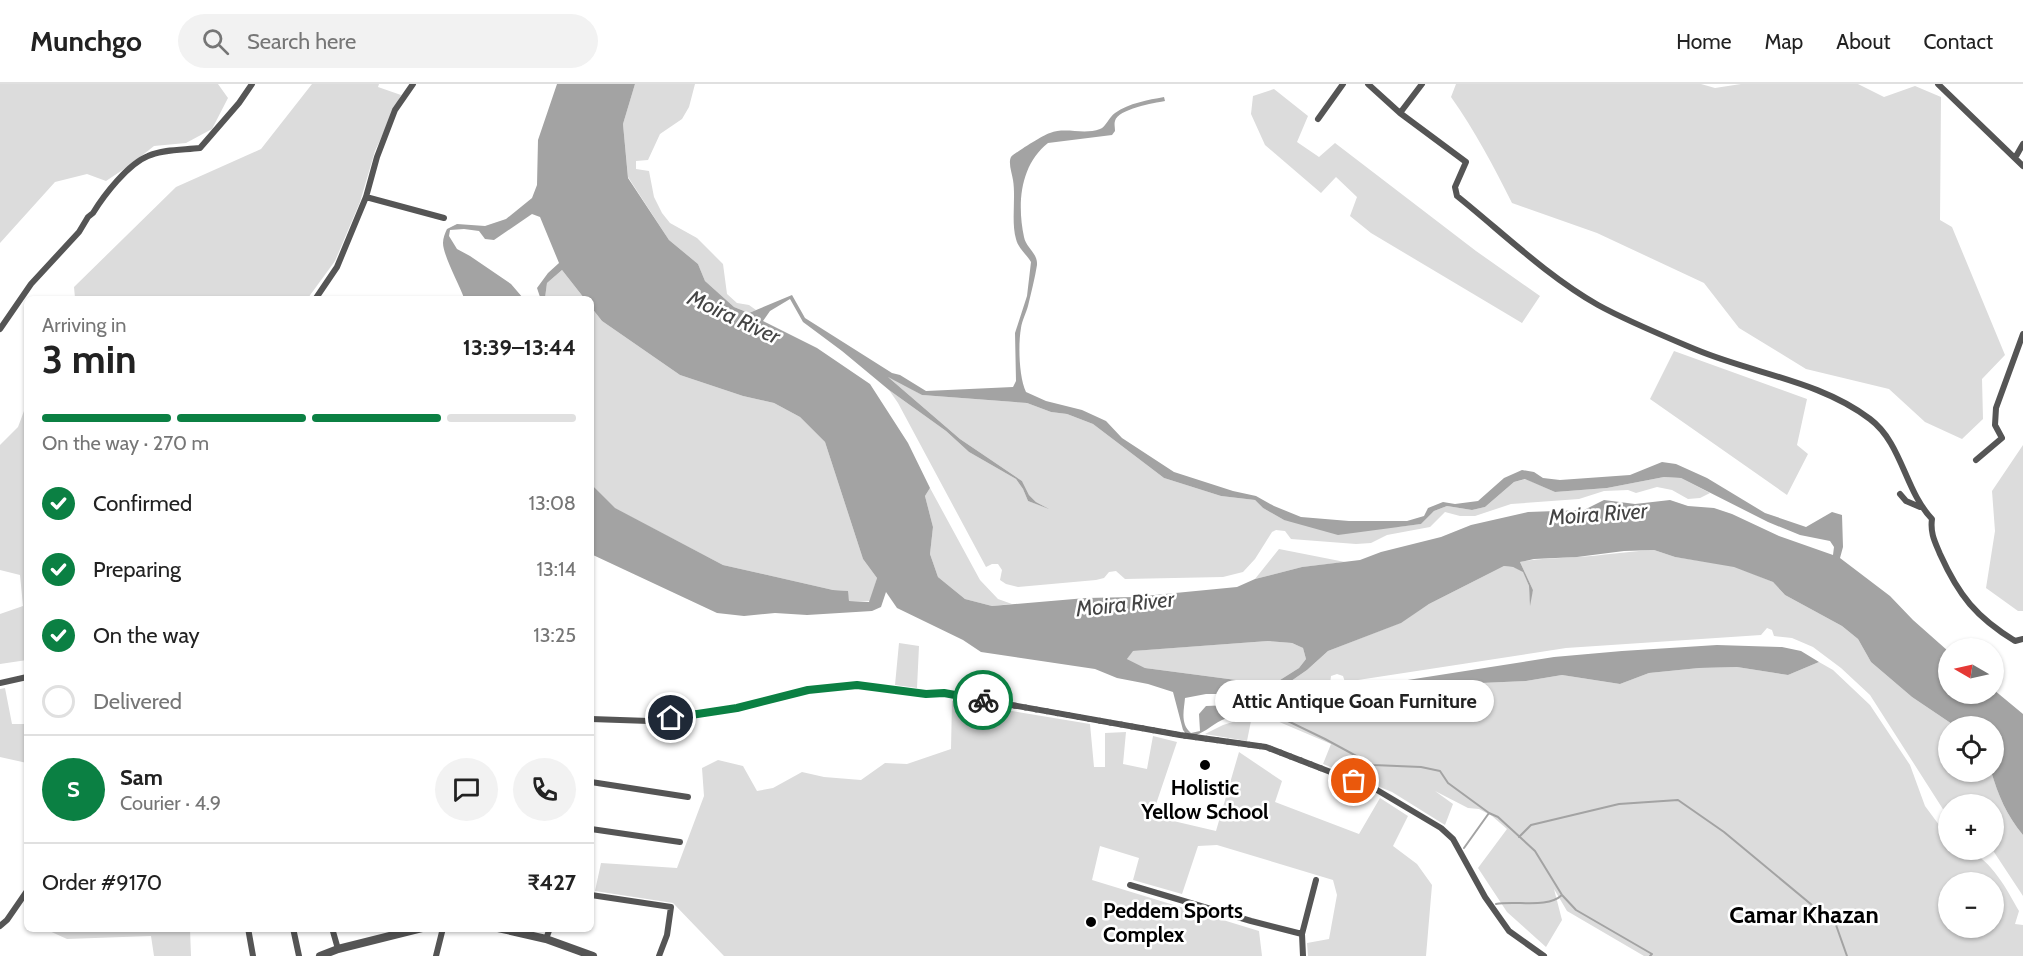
<!DOCTYPE html>
<html lang="en">
<head>
<meta charset="utf-8">
<style>
  body { margin:0; font-family:Cabin,sans-serif; background:#f2f2f2; color:#222; height:100vh; display:flex; flex-direction:column; font-size:22px; white-space:nowrap }
  * { box-sizing:border-box; margin:0 }
  p { font-size:20px; color:#767676 }
  .icon { flex:none; width:33px; height:33px; fill:none; stroke:currentColor; stroke-width:2; stroke-linecap:round; stroke-linejoin:round }
  .map { position:relative; flex:1; overflow:hidden }
  .drawer { position:absolute; left:24px; top:212px; width:570px; height:636px; display:flex; flex-direction:column; background:#fff; border-radius:9px; box-shadow:0 2px 4px #0004 }
  .drawer>* { flex:none }
  .needle { width:39px; rotate:279deg }
  .tools { position:absolute; left:1938px; top:554px; display:grid; gap:12px }
  .tools a { display:grid; place-items:center; width:66px; height:66px; border-radius:50%; background:#fff; box-shadow:0 2px 4px #0004; font-size:30px }
  .pin { position:absolute; display:grid; place-items:center; width:51px; height:51px; color:#fff; margin:-26px; border:3px solid #fff; border-radius:50%; box-shadow:0 2px 6px #0007 }
  .courier { position:absolute; display:grid; place-items:center; width:60px; height:60px; margin:-30px; border:4px solid #0b8043; border-radius:50%; background:#fff; color:#222; box-shadow:0 2px 8px #0007 }
  .bubble { position:absolute; height:42px; border-radius:21px; background:#fff; box-shadow:0 2px 4px #0004; font-size:20px; font-weight:700; line-height:42px; text-align:center }
  .headline em { font-style:normal; font-weight:700 }
  .headline div { display:flex; flex-direction:column-reverse }
  .headline { display:flex; align-items:center; justify-content:space-between; height:102px; padding:0 18px }
  h1 { font-size:39px; font-weight:700; line-height:45px }
  .bar { display:grid; grid-template-columns:repeat(4,1fr); gap:9px 6px; align-content:center; height:72px; padding:0 18px }
  .bar i { height:8px; border-radius:4px; background:#e0e0e0 }
  .bar .active { background:#0b8043 }
  .bar p { grid-column:span 4 }
  .line { display:flex; align-items:center; gap:15px; padding:0 18px; border-top:2px solid #e0e0e0 }
  .line div { flex:1 }
  .round { display:grid; place-items:center; flex:none; width:63px; height:63px; border-radius:32px; background:#f2f2f2 }
  ol { padding:0 18px; list-style:none }
  li { display:flex; align-items:center; gap:18px; height:66px }
  li p { margin-inline-start:auto }
  li .icon { padding:6px; border-radius:50%; background:#0b8043; color:#fff; stroke-width:4 }
  li:last-child { color:#767676 }
  li i { width:33px; height:33px; border:3px solid #e0e0e0; border-radius:50% }
  header { display:flex; align-items:center; gap:36px; box-sizing:border-box; height:84px; padding:0 30px; background:#fff; border-bottom:2px solid #e0e0e0 }
  header strong { font-size:28px }
  nav { display:flex; gap:33px; margin-inline-start:auto; font-size:21px }
  .search { width:420px; height:54px; background:#f2f2f2; display:flex; align-items:center; gap:15px; box-sizing:border-box; padding:0 21px; border-radius:33px; color:#767676; font-size:22px }
  .map>svg:first-child { display:block }
  .green { fill:#dcdcdc; fill-rule:evenodd }
  .water { fill:#a3a3a3; fill-rule:evenodd }
  .lines { fill:none; stroke-linecap:round; stroke-linejoin:round }
  .stream { stroke:#a3a3a3; stroke-width:2 }
  .minor { stroke:#555; stroke-width:6 }
  .tertiary { stroke:#555; stroke-width:8 }
  .done { stroke:#595959; stroke-width:6; stroke-dasharray:0 10.8 }
  .route { stroke:#0b8043; stroke-width:8 }
  .poi-dot { fill:#000; stroke:#fff; stroke-width:2 }
  .labels { text-anchor:middle; dominant-baseline:central; stroke-width:5; stroke-linejoin:round; paint-order:stroke }
  .poi-label { font-size:21px; font-weight:bold; fill:#000; stroke:#fff }
  .water-label { font-size:22px; font-style:italic; fill:#444; stroke:#fff }
  .quarter-label { font-size:24px; font-weight:bold; fill:#000; stroke:#fff }
</style>
</head>
<body>
<header>
<strong>Munchgo</strong>
<div class="search"><svg class="icon" aria-label="search" viewBox="0 0 24 24"><circle cx="10" cy="10" r="6"/><path d="M15 15l6 6"/></svg>Search here</div>
<nav><a>Home</a><a>Map</a><a>About</a><a>Contact</a></nav>
</header>
<div class="map">
<svg width="2023" height="872" viewBox="0 0 2023 872">
  <rect width="100%" height="100%" fill="#fff"/>
  <!-- green -->
  <path class="green" d="M0 0H218L228 14 212 45 186 59 154 62 130 81 106 97 87 90 55 98 0 159Z
    M312 0H379L378 3 401 11 375 67 360 118 335 177 308 214H75L74 203 176 103 261 65Z
    M635 0H695L689 23 682 35 660 50 648 76 636 77V85L649 87 654 113 662 129 670 139 697 154 723 180 727 210 737 219 749 221 756 226 749 229 734 223 705 197 698 180 669 156 628 93 623 40Z
    M1456 0H1701L1715 4 1741 0H1858L1884 13 1915 2 1941 13 1940 136 1952 143 2005 271 1982 295 1983 335 1962 355 1925 338 1889 305 1806 285 1739 244 1704 199 1597 149 1512 119C1494 83 1475 47 1451 13Z
    M1274 5 1308 32 1297 58 1319 73 1335 59 1476 167 1540 212 1522 239 1371 149 1350 132 1357 113 1336 93 1321 109 1265 61 1251 30 1253 12Z
    M562 186 584 214H545L547 199Z
    M591 223 602 237 680 291 743 312 774 319 800 333 825 358 863 475 877 494 870 517H849L847 507 833 506 723 481 614 424 591 400Z
    M1674 267 1807 315 1797 361 1808 370 1787 411 1650 315Z
    M888 293 898 297 922 311 1027 319 1051 328 1067 330 1093 340 1164 394 1221 412 1255 416 1263 424 1284 436 1397 443 1421 440 1434 427 1447 422 1472 426 1485 423 1514 398 1526 395 1555 408 1607 404 1664 393 1681 394 1710 409 1700 414 1688 415 1672 406 1657 403 1636 409 1628 406 1604 407 1579 415 1511 420 1475 432H1460L1445 428 1430 443 1387 451 1371 459 1356 460 1291 455 1285 447 1276 446 1272 448 1255 475 1243 488 1223 493 1125 495 1116 487 1109 488 1104 494 1096 496 1018 503 1006 500 1000 496 1002 486 998 480H992L986 483 898 319 889 306 946 347 969 368 1016 395 1023 405 1028 417 1047 424 1036 418 1029 411 1022 397 960 355Z
    M27 319V576L0 580V530L23 522 20 491 0 486V361L18 343Z
    M2023 361V527H2018L1986 504 1995 447 1992 407Z
    M930 404 980 496 998 515 1012 520 992 522 965 515 938 493 930 470 933 443 925 412Z
    M1279 465 1345 478 1302 483 1255 495Z
    M1654 466 1675 473 1734 482 1773 498 1785 511 1842 542 1858 555 1871 578 1912 613 1955 642H1948V687H1991C1998 711 2007 732 2023 751V812L1992 765 1994 720H1948V733L1870 611 1841 584 1813 563 1792 554 1774 552 1772 546 1767 544 1761 551 1566 564 1345 598 1343 592 1337 590 1331 592 1330 600 1300 604H1281L1307 586 1328 567 1400 539 1429 520 1504 482 1513 483 1523 487 1529 502 1530 516 1533 506 1520 478C1538 474 1556 475 1575 473 1602 472 1628 467 1654 466Z
    M1268 557 1292 559 1303 564 1306 575 1299 584 1280 596 1259 599 1145 584 1127 575 1132 567Z
    M899 559 919 562 917 604 895 601Z
    M1819 578 1833 586 1870 621 1910 681 1925 722 1948 753V765C1954 765 1962 764 1967 766 1992 776 2007 806 2019 827L2015 840 2023 841V872H1644L1567 827 1554 805 1562 836 1546 863 1507 828 1478 784 1507 745 1492 732 1479 725 1468 724 1435 707 1453 720 1445 741 1392 708 1323 680 1331 660 1270 634 1276 623 1343 621 1359 613 1419 607 1459 600 1526 597 1562 591 1620 600 1649 589 1699 584 1737 583 1788 591ZM1948 798H1994V843H1948Z
    M5 604 12 640H27V679L0 673V605Z
    M952 617 1090 640 1094 683H1105V649L1126 648 1123 680 1147 685 1153 652 1177 658 1152 732 1216 747 1239 668 1282 697 1275 718 1359 750 1380 714 1408 732 1393 762 1417 780 1432 801 1426 872H1308L1307 859 1329 855 1337 811 1333 796 1217 761 1198 762 1182 810 1133 796 1139 774 1100 762 1092 796 1259 847 1262 872H724L673 819 595 807 601 779 677 784 704 712 702 684 718 676 743 682 757 707 773 704 802 688 824 693 861 696 885 679 907 680 951 665Z
    M1252 632 1247 657 1205 650 1223 641Z
    M45 845H190L191 872H154L151 852 67 855Z"/>
  <!-- water -->
  <path class="water" d="M557 0H635L623 40 628 94 669 156 698 180 705 197 734 223 749 229 792 211 805 234 892 289 900 291 926 307 1013 303 1016 297 1015 249 1027 212 1031 178C1027 171 1018 164 1016 155 1011 137 1016 115 1013 96 1012 89 1008 79 1011 73 1013 70 1045 50 1050 49 1065 43 1084 51 1100 45 1106 43 1109 33 1115 29 1129 19 1148 16 1164 13L1165 17C1154 19 1118 25 1115 37 1114 40 1115 43 1115 47L1112 51 1048 59C1020 81 1017 120 1024 153 1026 164 1038 169 1037 181 1035 194 1031 209 1028 222 1026 229 1022 237 1021 244 1018 261 1019 293 1026 308L1046 317 1082 326 1106 337 1122 354 1174 388 1233 407 1256 412 1274 422 1301 433 1349 437H1407L1424 432 1428 424 1443 418 1455 420 1478 417 1504 394 1522 386 1534 388 1543 394 1560 396 1630 391 1662 378 1676 380 1707 394 1765 429 1806 443 1832 428 1842 431 1843 463 1840 474 1890 512 1913 536 1948 567V609H1994V606L2023 630V751C2007 732 1998 711 1991 687H1994V642H1955L1912 613 1871 578 1858 555 1842 542 1785 511 1773 498 1734 483 1675 473 1654 466 1624 467 1577 473 1534 475 1520 478 1533 506 1530 522 1529 502 1523 488 1513 483 1504 482 1429 520 1401 539 1328 567 1307 586 1281 604 1242 610H1206L1185 614C1184 626 1180 640 1191 649L1200 647 1199 630 1206 622 1254 620 1554 573 1622 567 1717 561 1782 563 1801 567 1819 578 1788 591 1737 583 1699 584 1649 589 1620 600 1562 591 1526 597 1459 600 1419 607 1359 613 1343 621 1276 623 1270 634C1254 631 1238 629 1222 636 1209 642 1202 653 1187 651L1183 646 1173 608 1148 600 1117 594 1095 585 981 568 963 556 897 524 886 508 881 523 872 527 807 531 775 529 744 532 717 529 593 471 591 469V400L615 424 723 481 833 506 848 507 849 517 869 518 877 494 863 475 825 358 800 333 774 319 743 312 680 291 602 237 591 223V214H584L562 186 547 199 545 214H538L540 213 537 204 548 189 559 179 540 133 532 130 494 156 485 155 479 147 464 145 450 146 449 152 457 165 470 172 511 200 523 214H464C459 200 443 171 443 159 443 154 445 149 447 145L457 140 485 142 506 135 532 114 537 101 538 56ZM790 215 803 238 842 267 889 306 946 347 969 368 1016 395 1023 405 1028 417 1049 425 1036 418 1029 411 1022 397 960 355 888 293 922 311 1027 319 1051 328 1067 330 1093 340 1164 394 1221 412 1255 416 1263 424 1284 436 1338 451 1421 440 1434 427 1447 422 1472 426 1485 423 1514 398 1525 395 1555 408 1607 404 1664 393 1681 394 1768 438 1800 451 1830 457 1834 463 1833 471 1779 452 1732 430 1714 424 1688 422 1670 416 1635 420 1604 416 1584 426 1528 428 1471 441 1441 453 1381 468 1360 476 1302 483 1255 495 1237 503 1134 513 1086 514 992 522 965 515 938 493 930 470 933 443 925 412 930 404 908 359 870 300 817 264 763 237 770 227ZM1268 557 1292 559 1303 564 1306 575 1299 584 1280 596 1259 599 1145 584 1127 575 1133 567Z"/>
  <g class="lines">
    <!-- stream -->
    <path class="stream" d="M1269 628 1325 655 1373 681 1421 683 1440 687 1448 699 1489 729 1498 733 1535 767 1562 811 1576 826 1652 870 1650 872
      M1519 753 1531 741 1619 720 1678 716 1724 748 1836 841 1847 872
      M1464 764 1489 729
      M1496 820C1516 816 1547 825 1562 811"/>
    <!-- minor -->
    <path class="minor" d="M1368 0 1400 29 1466 78 1455 103 1457 112C1503 149 1547 192 1598 221 1627 237 1666 253 1697 266 1755 290 1820 297 1870 335 1902 359 1905 407 1932 435 1930 449 1935 458 1940 470 1959 512 1976 533 2015 557L2023 555
      M1938 0 2023 82
      M1400 29 1422 0
      M1318 35 1343 0
      M2015 74 2023 60
      M366 113 444 134
      M316 214 337 183 366 113 377 73 395 26 413 0
      M0 245 31 200 79 148 88 133 93 129C104 111 128 80 148 72 164 65 183 66 200 64L239 19 252 0
      M1976 376 2002 354 1995 341 1996 324 2023 250
      M1900 410 1906 417 1920 423
      M0 599 27 593
      M591 635 649 637 737 624 808 606 857 601 926 610 944 609 1180 651 1266 663 1377 706 1441 744 1453 755 1485 813 1509 847 1544 872
      M591 698 688 713
      M591 745 680 758
      M1130 801 1251 837 1302 850
      M591 811 671 823 667 851 659 872
      M0 842 7 836 27 807
      M248 844 253 872
      M293 844 299 872
      M332 844 338 865
      M546 855 550 844
      M436 872 443 844
      M1303 872 1302 850 1316 796"/>
    <!-- tertiary -->
    <path class="tertiary" d="M498 844 546 855 593 872
      M320 872 338 865 422 844"/>
  </g>
  <g class="lines">
    <!-- done -->
    <path class="done" d="M983 616 1180 651 1266 663 1354 697"/>
    <!-- route -->
    <path class="route" d="M671 634 737 624 808 606 857 601 926 610 944 609 983 616"/>
  </g>
  <!-- markers -->
  <g class="poi-dot">
    <circle cx="1205" cy="681" r="6"/>
    <circle cx="1091" cy="838" r="6"/>
  </g>
  <g class="labels">
    <!-- poi labels -->
    <g class="poi-label">
      <text x="1205" y="703">Holistic<tspan x="1205" dy="24">Yellow School</tspan></text>
      <text x="1103" y="826" text-anchor="start">Peddem Sports<tspan x="1103" dy="24">Complex</tspan></text>
    </g>
    <!-- water labels -->
    <g class="water-label">
      <text transform="translate(734 233) rotate(25)">Moira River</text>
      <text transform="translate(1598 430) rotate(-4)">Moira River</text>
      <text transform="translate(1125 520) rotate(-6)">Moira River</text>
    </g>
    <!-- quarter labels -->
    <g class="quarter-label">
      <text x="1804" y="830">Camar Khazan</text>
    </g>
  </g>
</svg>
<div class="tools">
<a><svg class="needle" viewBox="-14 -14 28 28"><path d="M0-13l5 13h-10z" fill="#e53935"/><path d="M0 13l5-13h-10z" fill="#767676"/></svg></a>
<a><svg class="icon" aria-label="locate" viewBox="0 0 24 24"><circle cx="12" cy="12" r="6"/><path d="M12 2v4M12 18v4M2 12h4M18 12h4"/></svg></a>
<a>+</a>
<a>−</a>
</div>
<div class="pin" style="left:1354px;top:697px;background:#ea580c"><svg class="icon" aria-label="bag" viewBox="0 0 24 24"><path d="M5 8h14l-1 12H6zM9 8a3 3 0 0 1 6 0"/></svg></div>
<div class="pin" style="left:671px;top:634px;background:#1f2937"><svg class="icon" aria-label="home" viewBox="0 0 24 24"><path d="M3 11l9-7 9 7M6 9v11h12V9"/></svg></div>
<div class="courier" style="left:983px;top:616px"><svg class="icon" aria-label="bike" viewBox="0 0 24 24"><circle cx="6" cy="16" r="4"/><circle cx="18" cy="16" r="4"/><path d="M6 16l4-8h5l3 8M10 8l3 8H6M13 5h3"/></svg></div>
<div class="bubble" style="left:1215px;top:596px;width:279px">Attic Antique Goan Furniture</div>
<section class="drawer">
<div class="headline"><div><h1>3 min</h1><p>Arriving in</p></div><em>13:39–13:44</em></div>
<div class="bar"><i class="active"></i><i class="active"></i><i class="active"></i><i></i><p>On the way · 270 m</p></div>
<ol>
<li><svg class="icon" aria-label="check" viewBox="0 0 24 24"><path d="M5 12l5 5 9-10"/></svg>Confirmed<p>13:08</p></li>
<li><svg class="icon" aria-label="check" viewBox="0 0 24 24"><path d="M5 12l5 5 9-10"/></svg>Preparing<p>13:14</p></li>
<li><svg class="icon" aria-label="check" viewBox="0 0 24 24"><path d="M5 12l5 5 9-10"/></svg>On the way<p>13:25</p></li>
<li><i></i>Delivered</li>
</ol>
<div class="line" style="height:108px"><b class="round" style="background:#0b8043;color:#fff">S</b><div><b>Sam</b><p>Courier · 4.9</p></div><a class="round"><svg class="icon" aria-label="chat" viewBox="0 0 24 24"><path d="M4 5h16v11H9l-5 4z"/></svg></a><a class="round"><svg class="icon" aria-label="phone" viewBox="0 0 24 24"><path d="M5 4h4l2 5-3 2q2 4 5 5l2-3 5 2v4C11 20 4 13 5 4z"/></svg></a></div>
<div class="line" style="height:78px"><div>Order #9170</div><b>₹427</b></div>
</section>
</div>
</body>
</html>
